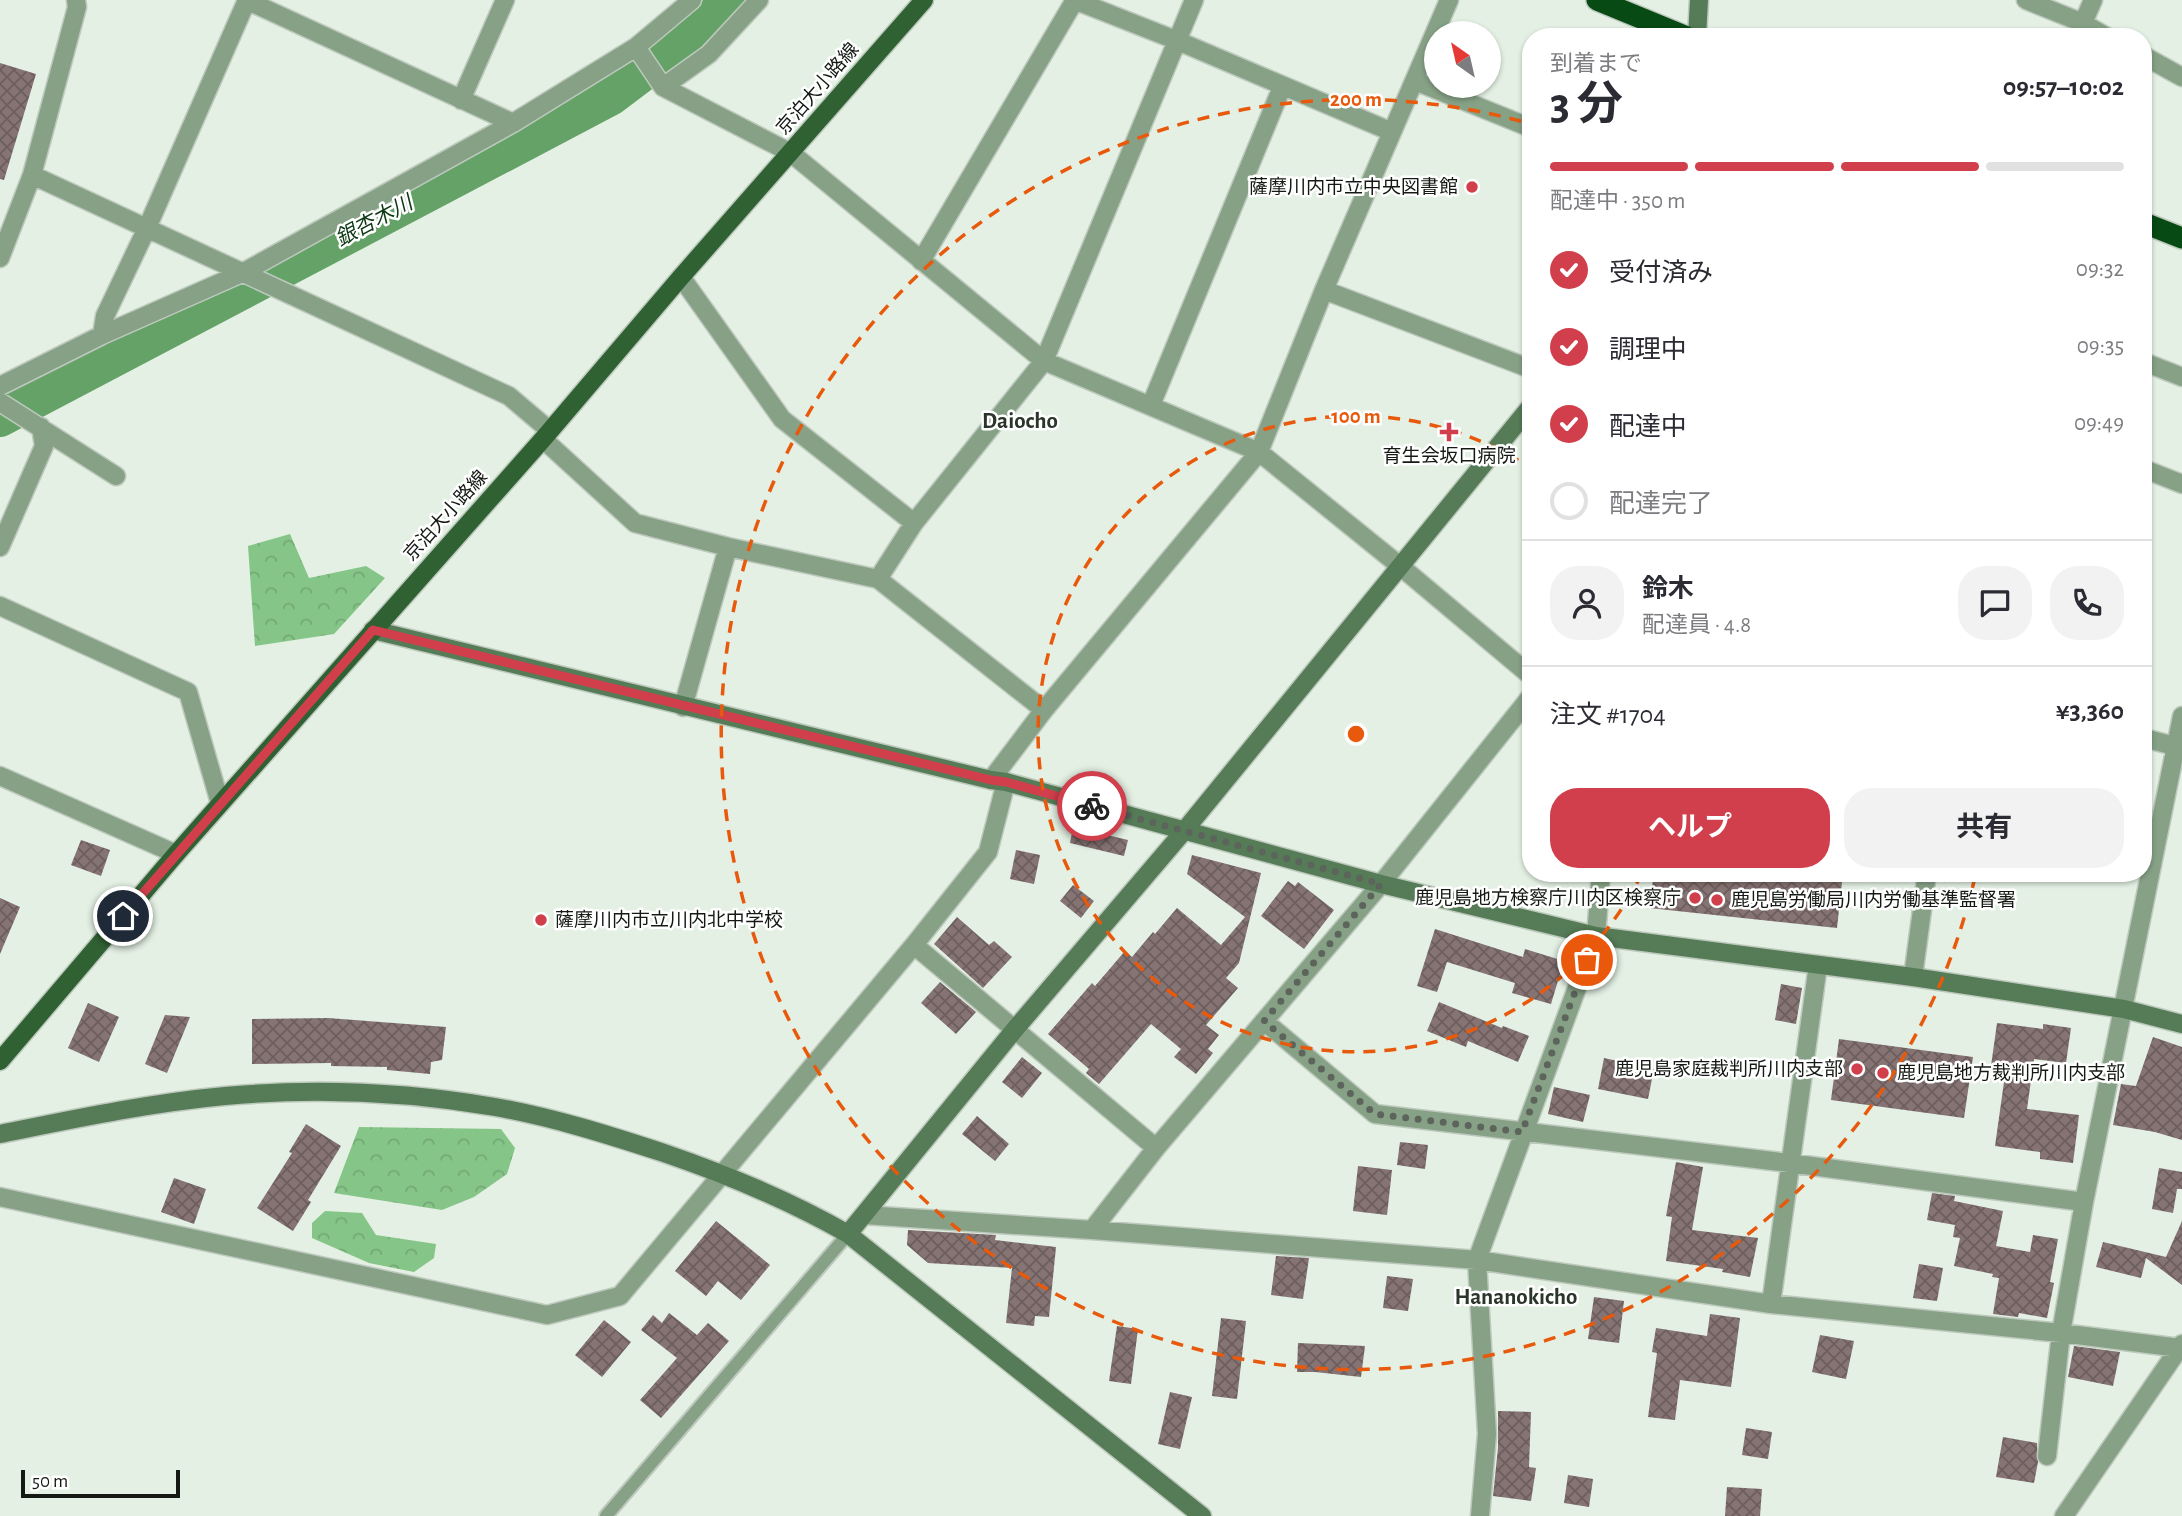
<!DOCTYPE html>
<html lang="ja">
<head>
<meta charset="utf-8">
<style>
  body { margin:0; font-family:"Alegreya Sans","Noto Sans JP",sans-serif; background:#f2f2f3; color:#2b2b33; height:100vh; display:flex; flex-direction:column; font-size:26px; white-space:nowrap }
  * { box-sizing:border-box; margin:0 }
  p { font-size:23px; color:#7c7c81 }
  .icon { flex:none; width:38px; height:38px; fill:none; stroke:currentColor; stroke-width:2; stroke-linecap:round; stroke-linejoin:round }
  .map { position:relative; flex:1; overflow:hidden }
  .details { position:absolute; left:1522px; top:28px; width:630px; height:854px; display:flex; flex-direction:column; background:#fff; border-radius:28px; box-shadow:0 2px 5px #0004 }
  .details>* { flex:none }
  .needle { width:46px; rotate:326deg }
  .buttons { position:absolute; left:1424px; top:21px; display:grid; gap:14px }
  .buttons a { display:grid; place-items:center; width:77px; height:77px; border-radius:50%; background:#fff; box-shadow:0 2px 5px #0004; font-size:35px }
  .scale { position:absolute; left:21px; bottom:18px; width:159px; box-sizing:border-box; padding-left:7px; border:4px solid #141914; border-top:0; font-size:19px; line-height:24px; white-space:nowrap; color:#141914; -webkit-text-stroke:5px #fff; paint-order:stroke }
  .pin { position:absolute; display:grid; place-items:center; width:60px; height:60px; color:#fff; margin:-30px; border:4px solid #fff; border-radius:50%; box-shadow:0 2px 7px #0007 }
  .courier { position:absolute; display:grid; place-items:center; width:70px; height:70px; margin:-35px; border:5px solid #d03f4b; border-radius:50%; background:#fff; color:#222; box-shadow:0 2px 9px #0007 }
  .overview em { font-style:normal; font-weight:700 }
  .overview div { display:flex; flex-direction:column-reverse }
  .overview { display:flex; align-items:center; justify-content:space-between; height:119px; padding:0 28px }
  h1 { font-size:46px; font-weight:700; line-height:52px }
  .bar { display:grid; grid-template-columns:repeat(4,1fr); gap:10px 7px; align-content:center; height:84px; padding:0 28px }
  .bar i { height:9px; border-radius:5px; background:#e1e1e2 }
  .bar .active { background:#d03f4b }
  .bar p { grid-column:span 4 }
  .line { display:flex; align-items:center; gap:18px; padding:0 28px; border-top:2px solid #e1e1e2 }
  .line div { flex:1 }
  .round { display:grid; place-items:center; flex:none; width:74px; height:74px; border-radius:28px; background:#f2f2f3 }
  ol { padding:0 28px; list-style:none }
  li { display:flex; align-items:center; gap:21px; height:77px }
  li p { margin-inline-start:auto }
  li .icon { padding:7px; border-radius:50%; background:#d03f4b; color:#fff; stroke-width:4 }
  li:last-child { color:#7c7c81 }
  li i { width:38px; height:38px; border:4px solid #e1e1e2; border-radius:50% }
  .primary-button { display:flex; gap:14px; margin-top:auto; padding:14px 28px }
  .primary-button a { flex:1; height:80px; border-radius:28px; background:#d03f4b; color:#fff; font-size:28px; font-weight:700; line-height:80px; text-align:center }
  .primary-button a+a { background:#f2f2f3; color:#2b2b33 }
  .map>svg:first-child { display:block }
  .forest { fill:url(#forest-crowns) }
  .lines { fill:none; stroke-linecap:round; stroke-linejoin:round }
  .river { stroke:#65a267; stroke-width:38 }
  .building { fill:url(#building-cross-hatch) }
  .lane-casing { stroke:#bec9be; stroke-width:16 }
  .street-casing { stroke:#bec9be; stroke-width:21 }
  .secondary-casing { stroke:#bec9be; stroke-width:21 }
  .primary-casing { stroke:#bec9be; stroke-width:21 }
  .highway-casing { stroke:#bec9be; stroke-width:24 }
  .lane { stroke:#86a186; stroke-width:12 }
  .street { stroke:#86a186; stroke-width:18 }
  .secondary { stroke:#557c56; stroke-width:18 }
  .primary { stroke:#306133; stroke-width:18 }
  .highway { stroke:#074a13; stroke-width:21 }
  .done { stroke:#5c645c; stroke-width:7; stroke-dasharray:0 12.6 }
  .route { stroke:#d03f4b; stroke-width:9 }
  .ring { fill:none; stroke:#e8590c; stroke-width:3.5; stroke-dasharray:12 9 }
  .poi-dot { fill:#d03f4b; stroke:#fff; stroke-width:2.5 }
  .labels { text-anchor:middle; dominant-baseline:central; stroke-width:5; stroke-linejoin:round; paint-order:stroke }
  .street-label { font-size:19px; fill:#141914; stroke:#fff }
  .poi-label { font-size:19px; fill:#141914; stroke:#fff; text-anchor:end }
  .water-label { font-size:21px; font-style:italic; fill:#0c3912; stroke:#fff }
  .quarter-label { font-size:23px; font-weight:bold; fill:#2b352b; stroke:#fff }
  .centre { fill:#e8590c; stroke:#fff; stroke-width:3.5 }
  .ring-label { font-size:21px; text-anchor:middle; font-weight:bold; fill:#e8590c; stroke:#fff; stroke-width:5; stroke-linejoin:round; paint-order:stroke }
</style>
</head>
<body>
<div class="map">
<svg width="2182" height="1516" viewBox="0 0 2182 1516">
  <defs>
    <pattern id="forest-crowns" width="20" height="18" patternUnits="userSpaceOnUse" patternTransform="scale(1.75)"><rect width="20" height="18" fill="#86c588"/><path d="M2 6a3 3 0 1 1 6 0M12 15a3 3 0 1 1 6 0" fill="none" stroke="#73a974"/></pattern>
    <pattern id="building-cross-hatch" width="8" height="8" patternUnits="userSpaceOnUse" patternTransform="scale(1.75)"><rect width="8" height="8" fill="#867373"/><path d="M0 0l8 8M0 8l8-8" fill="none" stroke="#6c5e5d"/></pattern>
  </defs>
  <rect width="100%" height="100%" fill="#e3f0e3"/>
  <!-- forest -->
  <path class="forest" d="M290 534 309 578 366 566 385 578 334 634 255 646 248 546Z
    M359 1127 501 1129 515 1148 507 1174 474 1197 442 1210 334 1193Z
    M325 1211 362 1213 376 1235 436 1244 434 1258 414 1272 369 1263 312 1238V1223Z"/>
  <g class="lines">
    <!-- river -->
    <path class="river" d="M0 418 610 97 683 42 732 0"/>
  </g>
  <!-- building -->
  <path class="building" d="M0 63 36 74 4 180 0 179Z
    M1073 827 1128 840 1124 856 1070 843Z
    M81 840 110 850 101 876 71 865Z
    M1016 850 1040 855 1034 884 1010 879Z
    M1192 855 1261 873 1239 963 1226 978 1238 988 1206 1025 1219 1035 1208 1049 1213 1053 1196 1074 1174 1057 1181 1049 1151 1024 1099 1084 1086 1073 1089 1069 1048 1034 1092 983 1095 986 1125 951 1132 957 1153 932 1155 934 1177 908 1221 945 1245 917 1187 874Z
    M1654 873H1843L1837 928 1649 908Z
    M1288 881 1295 886 1298 882 1334 910 1304 949 1261 916Z
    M1073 885 1094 901 1081 918 1060 901Z
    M0 898 20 907 0 954Z
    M957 917 989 945 994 941 1012 957 983 988 934 944Z
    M1435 929 1523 957 1525 949 1564 961 1551 1004 1512 993 1515 983 1447 962 1437 992 1417 986Z
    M940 982 976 1012 956 1034 921 1003Z
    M1781 984 1802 988 1796 1024 1775 1020Z
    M1439 1002 1502 1028 1503 1026 1529 1036 1518 1062 1468 1041 1466 1047 1427 1031Z
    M88 1003 119 1017 99 1062 68 1048Z
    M165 1015 190 1017 167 1073 145 1064Z
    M328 1018 446 1027 442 1060 431 1062 430 1074 387 1070V1067L331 1066V1063L252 1064V1019Z
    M1997 1023 2043 1029V1024L2071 1028 2066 1063 2034 1059 2027 1109 2079 1115 2073 1163 2040 1159V1152L1995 1146 2006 1068 1991 1066Z
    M2153 1037 2182 1047V1140L2155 1132 2113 1125 2121 1084 2136 1086Z
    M1839 1039 1973 1057 1964 1118 1831 1100Z
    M1022 1057 1042 1073 1022 1098 1002 1082Z
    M1604 1058 1654 1069 1648 1099 1598 1089Z
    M1554 1087 1590 1095 1583 1122 1548 1114Z
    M977 1116 1009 1144 995 1161 962 1134Z
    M306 1124 341 1146 308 1200 311 1202 293 1231 257 1208 292 1153 289 1152Z
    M1400 1142 1428 1145 1425 1169 1397 1165Z
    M1676 1162 1703 1167 1692 1230 1758 1238 1750 1277 1722 1272 1723 1269 1666 1261 1672 1217 1666 1216Z
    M1358 1166 1392 1170 1387 1215 1353 1211Z
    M2159 1168 2182 1172V1189H2177L2173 1213 2152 1209Z
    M174 1178 206 1189 194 1224 161 1212Z
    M1932 1193 1955 1196 1954 1201 2003 1211 1996 1246 2030 1252 2033 1235 2058 1239 2050 1282 2054 1283 2047 1318 2019 1313 2018 1317 1993 1314 1999 1278 1992 1277 1993 1274 1954 1266 1960 1238 1953 1237 1955 1225 1927 1220Z
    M716 1221 770 1265 741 1300 718 1281 706 1296 675 1271Z
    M2182 1221V1285L2146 1258 2141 1278 2096 1267 2103 1242 2166 1257Z
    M908 1230 996 1235 995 1240 1056 1247 1049 1317 1035 1316 1034 1326 1006 1323 1012 1268 928 1263 907 1245Z
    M1276 1256 1309 1258 1303 1299 1271 1295Z
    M1919 1264 1943 1268 1937 1301 1913 1298Z
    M1387 1276 1413 1279 1408 1311 1383 1308Z
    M1594 1297 1624 1301 1619 1343 1588 1339Z
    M669 1313 697 1335 708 1323 729 1341 661 1418 640 1400 677 1358 641 1330 653 1315 662 1323Z
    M1710 1314 1740 1318 1731 1387 1680 1380 1675 1420 1648 1417 1657 1353 1652 1352 1656 1328 1707 1336Z
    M1221 1318 1246 1321 1237 1399 1212 1396Z
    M604 1320 631 1342 602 1377 575 1355Z
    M1117 1326 1138 1329 1131 1384 1109 1381Z
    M1820 1335 1854 1341 1846 1379 1812 1372Z
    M1298 1343 1365 1346 1361 1377 1315 1372H1297Z
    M2074 1346 2120 1352 2113 1386 2068 1377Z
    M1170 1392 1192 1397 1180 1449 1158 1444Z
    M1498 1411 1531 1412 1529 1467 1536 1468 1531 1501 1493 1496 1498 1448Z
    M1746 1428 1772 1432 1768 1459 1742 1455Z
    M2003 1437 2037 1443 2038 1462 2034 1483 1996 1477Z
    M1568 1475 1593 1479 1589 1507 1564 1503Z
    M1727 1487 1762 1489 1760 1516H1725Z"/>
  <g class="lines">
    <!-- lane casing -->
    <g class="lane-casing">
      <path id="lane" d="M606 1516 848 1234"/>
    </g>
    <!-- street casing -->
    <g class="street-casing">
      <path id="street" d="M246 0 513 123
        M1074 0 1178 41 1392 132
        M2026 0 2083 23 2107 37
        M2077 37 2093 0
        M636 47 663 87 791 153 1044 361 1259 452 1400 566 1531 676
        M2144 56 2182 77
        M1415 81 1531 128
        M663 87 709 54 759 0
        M461 100 505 0
        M32 175 509 396 549 430
        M0 258 32 175 77 7 76 0
        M921 261 1075 0
        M681 277 782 419 914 523
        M1324 290 1531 369
        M102 335 105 316 147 228 247 0
        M2144 362 2182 377
        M0 386 102 335 242 273 513 123 636 47 692 0
        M0 402 116 476
        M1151 405 1282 87
        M543 439 635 523 728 547 878 579 1044 710
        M2144 469 2182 484
        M0 547 44 446 41 427
        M878 579 914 523 1044 361 1194 0
        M0 606 188 692 220 803
        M683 707 728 547
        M2144 738 2182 748
        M0 776 176 854
        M991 780 1044 710 1259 452 1324 290 1449 0
        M914 945 1156 1148
        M1913 977 1927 873
        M1264 1021 1375 1114 1789 1163 2084 1202
        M0 1197 547 1315 620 1296 914 945 988 852 1006 782
        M864 1215 1092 1230 1477 1260 1771 1304 2061 1333 2180 1348
        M1092 1230 1156 1148 1381 884 1531 696
        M1771 1304 1818 965
        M2047 1456 2061 1333 2084 1202 2182 716
        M1480 1516 1487 1434 1477 1260 1596 936 1601 873
        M2064 1516 2182 1344"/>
    </g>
    <!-- secondary casing -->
    <g class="secondary-casing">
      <path id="secondary" d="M1697 37 1699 0
        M373 630 991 780 1006 782 1381 884 1596 936 1913 977 2124 1009 2182 1024
        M0 1134C74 1119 149 1103 225 1096 313 1088 407 1092 495 1107 552 1117 609 1135 664 1153 728 1175 789 1200 848 1234L1202 1516
        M848 1234 1016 1028 1184 831 1531 406"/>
    </g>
    <!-- primary casing -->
    <g class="primary-casing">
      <path id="primary" d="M0 1061 176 854 543 439 681 277 924 0"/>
    </g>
    <!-- highway casing -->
    <g class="highway-casing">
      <path id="highway" d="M1597 0 1687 37
        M2144 223 2182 238"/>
    </g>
    <!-- lane -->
    <use href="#lane" class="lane"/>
    <!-- street -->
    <use href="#street" class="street"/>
    <!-- secondary -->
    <use href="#secondary" class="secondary"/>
    <!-- primary -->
    <use href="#primary" class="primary"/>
    <!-- highway -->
    <use href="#highway" class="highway"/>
  </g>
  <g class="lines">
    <!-- done -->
    <path class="done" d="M1092 806 1381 884 1264 1021 1375 1114 1522 1132 1587 960"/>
    <!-- route -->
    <path class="route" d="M123 916 373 630 991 780 1006 782 1092 806"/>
  </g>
  <!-- distance rings -->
  <g class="ring">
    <path d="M1642 873A318 318 0 1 1 1529 467"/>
    <path d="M1975 877A635 635 0 1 1 1531 124"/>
  </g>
  <!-- markers -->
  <g class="poi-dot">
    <circle cx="1472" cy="187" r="7"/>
    <path d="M1445.5 421.5h7v7h7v7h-7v7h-7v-7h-7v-7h7z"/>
    <circle cx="1695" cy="898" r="7"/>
    <circle cx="1717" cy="900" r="7"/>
    <circle cx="541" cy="920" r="7"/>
    <circle cx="1857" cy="1069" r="7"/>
    <circle cx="1883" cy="1073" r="7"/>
  </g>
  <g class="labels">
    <!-- street labels -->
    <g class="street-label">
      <text transform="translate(818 89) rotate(-49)">京泊大小路線</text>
      <text transform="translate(446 516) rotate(-48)">京泊大小路線</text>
    </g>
    <!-- poi labels -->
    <g class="poi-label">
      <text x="1458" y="187">薩摩川内市立中央図書館</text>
      <text x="1449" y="456" text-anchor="middle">育生会坂口病院</text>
      <text x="1681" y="898">鹿児島地方検察庁川内区検察庁</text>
      <text x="1731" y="900" text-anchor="start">鹿児島労働局川内労働基準監督署</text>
      <text x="555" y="920" text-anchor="start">薩摩川内市立川内北中学校</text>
      <text x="1843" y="1069">鹿児島家庭裁判所川内支部</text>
      <text x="1897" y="1073" text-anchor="start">鹿児島地方裁判所川内支部</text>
    </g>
    <!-- water labels -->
    <g class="water-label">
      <text transform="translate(374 221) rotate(-28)">銀杏木川</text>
    </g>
    <!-- quarter labels -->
    <g class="quarter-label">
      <text x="1020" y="421">Daiocho</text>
      <text x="1516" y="1297">Hananokicho</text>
    </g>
  </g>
  <circle cx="1356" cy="734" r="10" class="centre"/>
  <g class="ring-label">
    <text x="1356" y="106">200 m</text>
    <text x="1356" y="423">100 m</text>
  </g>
</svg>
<div class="buttons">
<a><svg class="needle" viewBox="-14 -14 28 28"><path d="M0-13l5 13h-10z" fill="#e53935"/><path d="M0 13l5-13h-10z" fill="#7c7c81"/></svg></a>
</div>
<div class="scale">50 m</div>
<div class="pin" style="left:1587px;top:960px;background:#ea580c"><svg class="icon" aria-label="bag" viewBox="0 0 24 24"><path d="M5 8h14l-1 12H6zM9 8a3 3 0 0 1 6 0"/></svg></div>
<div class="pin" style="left:123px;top:916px;background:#1f2937"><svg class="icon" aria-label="home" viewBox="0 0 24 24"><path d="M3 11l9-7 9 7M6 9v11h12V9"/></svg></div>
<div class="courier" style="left:1092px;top:806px"><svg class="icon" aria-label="bike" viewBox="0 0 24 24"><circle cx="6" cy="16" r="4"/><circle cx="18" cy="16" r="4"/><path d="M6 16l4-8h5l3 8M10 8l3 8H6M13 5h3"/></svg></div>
<section class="details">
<div class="overview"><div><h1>3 分</h1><p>到着まで</p></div><em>09:57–10:02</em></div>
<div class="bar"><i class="active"></i><i class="active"></i><i class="active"></i><i></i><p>配達中 · 350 m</p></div>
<ol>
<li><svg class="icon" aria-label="check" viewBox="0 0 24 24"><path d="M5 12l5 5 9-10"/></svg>受付済み<p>09:32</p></li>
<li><svg class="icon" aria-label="check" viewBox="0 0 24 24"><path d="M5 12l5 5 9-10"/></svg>調理中<p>09:35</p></li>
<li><svg class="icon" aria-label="check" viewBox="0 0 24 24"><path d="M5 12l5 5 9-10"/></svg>配達中<p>09:49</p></li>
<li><i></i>配達完了</li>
</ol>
<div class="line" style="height:126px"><a class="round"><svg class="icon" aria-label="person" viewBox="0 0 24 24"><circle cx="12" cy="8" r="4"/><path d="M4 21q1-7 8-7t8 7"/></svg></a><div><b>鈴木</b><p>配達員 · 4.8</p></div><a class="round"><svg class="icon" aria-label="chat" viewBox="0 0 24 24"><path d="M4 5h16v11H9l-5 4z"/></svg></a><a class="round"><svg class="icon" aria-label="phone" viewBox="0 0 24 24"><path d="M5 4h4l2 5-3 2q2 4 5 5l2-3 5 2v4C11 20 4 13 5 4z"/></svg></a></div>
<div class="line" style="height:91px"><div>注文 #1704</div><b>¥3,360</b></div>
<div class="primary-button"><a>ヘルプ</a><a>共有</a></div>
</section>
</div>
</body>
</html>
